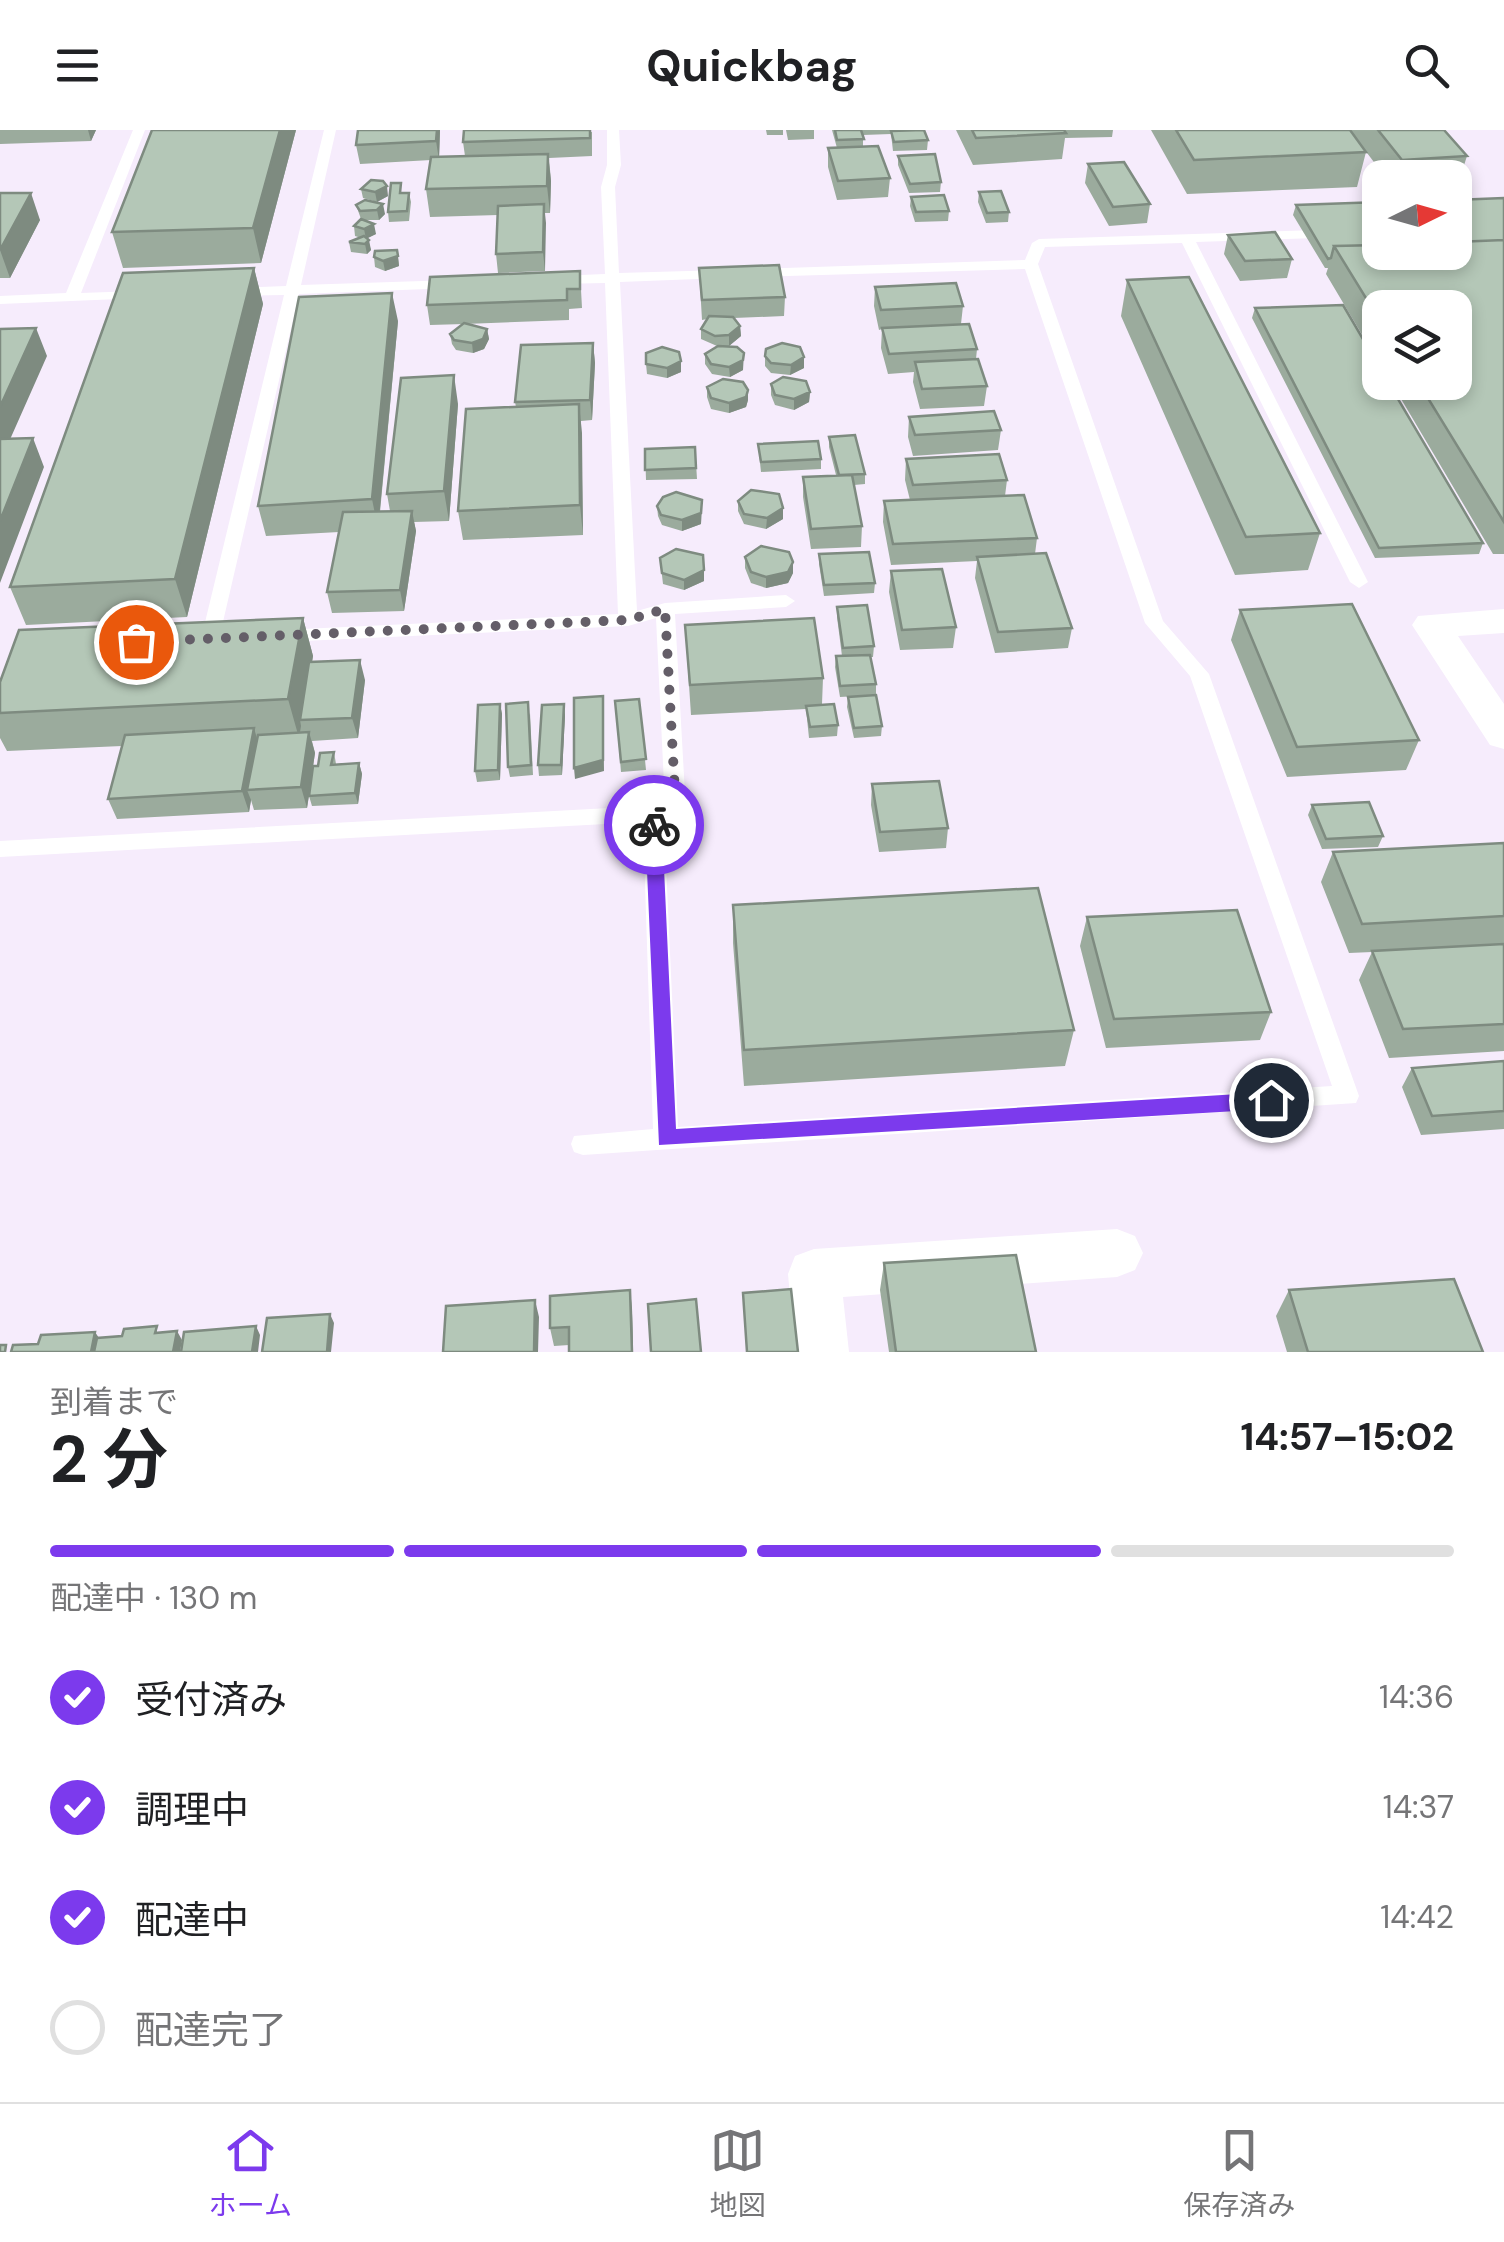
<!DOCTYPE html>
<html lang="ja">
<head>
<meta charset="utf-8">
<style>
  body { margin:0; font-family:"DM Sans","Noto Sans JP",sans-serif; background:#f6f6f6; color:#202124; height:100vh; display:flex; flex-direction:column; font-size:38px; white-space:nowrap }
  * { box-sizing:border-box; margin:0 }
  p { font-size:32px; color:#757577 }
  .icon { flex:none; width:55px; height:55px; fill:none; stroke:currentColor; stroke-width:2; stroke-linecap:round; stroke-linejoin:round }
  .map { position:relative; height:1222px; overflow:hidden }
  .sheet { display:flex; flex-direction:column; background:#fff; flex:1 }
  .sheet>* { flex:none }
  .needle { width:65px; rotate:85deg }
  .buttons { position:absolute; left:1362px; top:30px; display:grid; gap:20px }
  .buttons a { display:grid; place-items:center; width:110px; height:110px; border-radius:20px; background:#fff; box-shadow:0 5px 15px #0003; font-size:50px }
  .pin { position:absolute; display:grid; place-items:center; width:85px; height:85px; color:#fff; margin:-42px; border:5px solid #fff; border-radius:50%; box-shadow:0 2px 10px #0007 }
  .courier { position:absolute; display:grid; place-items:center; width:100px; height:100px; margin:-50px; border:8px solid #7c3aed; border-radius:50%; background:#fff; color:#222; box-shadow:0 2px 12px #0007 }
  .overview em { font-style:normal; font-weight:700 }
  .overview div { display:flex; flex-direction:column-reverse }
  .overview { display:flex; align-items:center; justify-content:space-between; height:170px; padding:0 50px }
  h1 { font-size:65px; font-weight:700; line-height:75px }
  .bar { display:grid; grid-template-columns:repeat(4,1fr); gap:15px 10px; align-content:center; height:120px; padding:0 50px }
  .bar i { height:12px; border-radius:8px; background:#e0e0e0 }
  .bar .current { background:#7c3aed }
  .bar p { grid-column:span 4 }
  ol { padding:0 50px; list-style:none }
  li { display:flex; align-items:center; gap:30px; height:110px }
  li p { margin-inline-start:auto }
  li .icon { padding:10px; border-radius:50%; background:#7c3aed; color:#fff; stroke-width:4 }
  li:last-child { color:#757577 }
  li i { width:55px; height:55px; border:5px solid #e0e0e0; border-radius:50% }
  header { display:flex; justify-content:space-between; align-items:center; height:130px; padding:0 50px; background:#fff; font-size:45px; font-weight:700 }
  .tabs { display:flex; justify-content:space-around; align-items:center; height:140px; border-top:2px solid #e0e0e0; background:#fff; font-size:28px; color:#757577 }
  .tabs a { display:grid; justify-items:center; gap:5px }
  .tabs .current { color:#7c3aed }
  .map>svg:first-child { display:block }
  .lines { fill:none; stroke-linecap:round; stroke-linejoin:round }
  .service { fill:#fff; fill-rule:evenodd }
  .minor { fill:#fff; fill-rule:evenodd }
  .wall { fill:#9bab9d }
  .shaded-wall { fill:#7e8b80 }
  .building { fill:#b4c7b7; stroke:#7e8b80; stroke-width:2.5 }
  .route { fill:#7c3aed }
  .done { stroke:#645e68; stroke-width:10; stroke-dasharray:0 18 }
</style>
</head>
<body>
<header><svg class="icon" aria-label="menu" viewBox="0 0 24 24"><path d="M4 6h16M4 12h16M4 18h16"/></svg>Quickbag<svg class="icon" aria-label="search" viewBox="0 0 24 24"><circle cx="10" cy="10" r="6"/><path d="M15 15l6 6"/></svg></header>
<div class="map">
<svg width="1504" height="1222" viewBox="0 0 1504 1222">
  <rect width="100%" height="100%" fill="#f6ecfc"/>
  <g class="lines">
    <!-- service -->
    <path class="service" d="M133 0H145L81 163 138 161 145 165 143 168 0 174V166L66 163Z
      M324 0H336L301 155 453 150 460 154 453 158 299 164 219 509 210 515 201 509 284 165 232 166 225 162 232 158 286 156Z
      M607 0H619L621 35 615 57 619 143 723 140 730 144 723 148 620 152 637 481 665 473 786 465 795 471 786 477 675 484 686 682 683 688 664 691 678 997 1332 956 1190 546 1145 493 1025 139 757 147 750 143 757 139 1025 130 1032 113 1039 109 1380 98V106L1196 112 1368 452 1359 458 1350 452 1182 113 1045 117 1038 134 1163 491 1209 544 1359 966 1356 973 583 1025 574 1022 571 1014 574 1006 653 999 643 692 0 727V711L665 675 656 488 628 496 281 512 272 506 281 500 618 484 605 153 557 154 550 150 557 146 605 144 601 57 607 35Z"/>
    <!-- minor -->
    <path class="minor" d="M1504 479V503L1458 506 1504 574V619L1490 615 1412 495 1418 486Z
      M1117 1099 1135 1106 1143 1123 1135 1140 1117 1147 843 1167 849 1222H795L788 1144 795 1126 814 1119Z"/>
  </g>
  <!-- wall -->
  <path class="wall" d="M0 0H96L91 11 0 14Z
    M296 0 261 133 123 138 112 102Z
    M358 0H440L439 27 465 26 463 12 592 2V26L549 28 551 51 550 83H545V141L498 143 496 124 498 85 430 87 426 59 431 30 360 34 356 15Z
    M766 0H783V5H767Z
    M786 0H814V9L788 10Z
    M832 0H924L928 10 927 20 893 21 891 4 863 5V16L890 48 888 67 837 70 828 37V18H837Z
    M956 0H1113L1112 7 1065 8 1062 29 973 35Z
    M1151 0H1444L1467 26 1458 54H1455V48H1386L1361 15 1366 22 1357 57 1187 64Z
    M898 26 941 52 940 62 909 63 898 35Z
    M1088 34 1150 74 1147 93 1109 96 1085 53Z
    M361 59 388 66 377 72 363 68Z
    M979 62 1009 82 1008 92 986 93 978 72Z
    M0 63 40 90 10 148H0Z
    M402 63H409L411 72 409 91 389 92 388 82Z
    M911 67 949 81 948 91 915 92 910 76Z
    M1504 68V424H1493L1391 252H1455L1380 178V235L1326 144 1328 138H1325L1293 85 1296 75Z
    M365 70 385 84 379 90H365L376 104 367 108 371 120 367 124 351 122 349 112 361 108 355 106 354 96 361 89 356 75Z
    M1228 105 1292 129 1287 148 1240 151 1224 124Z
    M397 120 399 136 385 141 375 137 374 127Z
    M254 138 263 174 187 487 26 495 10 457Z
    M699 138 785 167 784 186 734 188 740 196 741 206 729 216H722L743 240 730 247 712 244 705 234V224L717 216 701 209V199L707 189 702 190Z
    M580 141 582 178 569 179V190L465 194 487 199 489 209 484 219 473 223 456 220 452 214 450 204 464 194 430 195 427 175Z
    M1127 150 1320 403 1308 440 1235 445 1121 186Z
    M875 157 963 176 961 194 977 219 976 229 987 256 984 276 920 279 913 252 914 242 888 244 881 218 882 199 879 200 874 176Z
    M1255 178 1483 413 1479 424 1375 428 1252 188Z
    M398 191 380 382 390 381 387 364 458 274 449 391 414 392 416 401 404 481 332 483 327 462 339 402 266 406 258 376Z
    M593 213 595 233 592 290 581 291 583 405 463 410 458 381 516 277 515 272Z
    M765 226 804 227V238L790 245 771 243 765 236Z
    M646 234 681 242 667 248 647 244Z
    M771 254 810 262 809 272 794 280 775 275 771 265Z
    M707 257 748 270 746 277 729 283 711 279 707 267Z
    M909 287 1001 300 998 320 913 326 908 307Z
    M829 307 865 344V354L854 355 862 396 861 417 811 419 803 367V347L836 345 829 317Z
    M758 314 821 329V339L761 342Z
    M695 317 697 349 646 350 645 319Z
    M906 329 1007 350 1005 366 1037 408 1035 424 1072 498 1068 518 995 523 975 448 977 431 891 435 883 392 884 371 910 370 905 350Z
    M702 370 701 394 682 401 662 395 658 386 657 376Z
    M738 371 783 389 766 399 744 394 738 381Z
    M819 424 875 453 874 463 824 466 819 434Z
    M745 427 793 443 788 453 766 458 751 453 745 438Z
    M660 428 704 451 684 460 663 454Z
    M891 441 956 497 953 518 900 520 889 462Z
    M837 477 874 516 873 527H871L876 554V565L840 567 835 537 836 526H842L837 487Z
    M1240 480 1419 610 1406 640 1287 647 1231 510Z
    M303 488 313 526 312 532 365 550 358 608 312 611 315 623 313 636H318L334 622 336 634 359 633 362 644 358 674 312 676 309 666 307 678 254 680 251 670 249 682 117 689 108 669 122 616 7 621 0 608V552Z
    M685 495 823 548 822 574 838 595 837 606 809 608 806 579 691 585Z
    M848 567 882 596 881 606 854 608 847 577Z
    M639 569 646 640 621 642 615 571Z
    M500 574 502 584 500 650 477 652 475 641Z
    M530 583 533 645 510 647 508 637Z
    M565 585 562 645 539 646 538 635Z
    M872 654 948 698 946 718 879 722 871 675Z
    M1312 675 1383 706 1378 717 1322 719 1308 685Z
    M1504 713V921L1389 928 1359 850 1372 822 1349 823 1321 752 1333 722Z
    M733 775 1074 900 1065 936 744 956 733 813Z
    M1087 787 1271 882 1260 910 1106 918 1080 816Z
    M1504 931V999L1421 1005 1402 957 1412 938Z
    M884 1133 1036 1222H889L880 1160Z
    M1289 1160 1483 1222H1287L1276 1186Z
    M632 1178 633 1222H569V1215L554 1216 550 1198Z"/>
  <!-- shaded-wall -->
  <path class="shaded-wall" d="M88 0H96L91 11Z
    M280 0H296L261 133 253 98Z
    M437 0H440L439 30 436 11Z
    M548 24 551 51 550 83 547 56Z
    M387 56 388 66 377 72 375 62Z
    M31 63 40 90 10 148 0 120Z
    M383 74 385 84 379 90 377 80Z
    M544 74 546 93 545 141 543 122Z
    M374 94 376 104 366 109 364 99Z
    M369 110 371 120 367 124 365 114Z
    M398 126 399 136 385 141 383 131Z
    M254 138 263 174 187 487 175 449Z
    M392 163 398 191 378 399 372 369Z
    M740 196 741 206 729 216V205Z
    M36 198 47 226 4 323 0 313V277Z
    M487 199 489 209 484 219 473 223 472 213Z
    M593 213 595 233 592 290 590 270Z
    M744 223 743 240 730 247 729 237Z
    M804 227V238L790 245 791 235Z
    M681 231V242L667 248V238Z
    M454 245 458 274 449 391 444 361Z
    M748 260V270L746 277 729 283V273Z
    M810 262 809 272 794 280V269Z
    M579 274 582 303 583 405 580 375Z
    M33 308 44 337 0 453V391Z
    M702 370 701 394 682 401V390Z
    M783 378V389L766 399 767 388Z
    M412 381 416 401 404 481 400 460Z
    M793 432V443L788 453 766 458V447Z
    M704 440V451L684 460V450Z
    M303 488 313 526 302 590H300L301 596 299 608 288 569Z
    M360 530 365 550 358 608 352 588Z
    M603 566 604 641 575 649 574 638Z
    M500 574 502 584 500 650 498 640Z
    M564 574 565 585 562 645 561 635Z
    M254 598 260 619 247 660 251 670 249 682 242 661Z
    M309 602 315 623 307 678 301 657Z
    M359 633 362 644 358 674 355 663Z
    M630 1160 632 1178 633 1222H632Z
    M535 1170 539 1187 538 1222H534Z
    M330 1184 334 1193 331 1222H327Z
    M256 1196 260 1205 258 1222H252Z
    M177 1201 182 1210 180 1222H173Z
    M95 1202 101 1211 99 1222H91Z"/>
  <!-- building -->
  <path class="building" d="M152 0H280L253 98 112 102Z
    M358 0H437L436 11 356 15Z
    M464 0H590V8L463 12Z
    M835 0H861L864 9 837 10Z
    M924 0 928 10 894 12 891 1Z
    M972 0H1064L1066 3 976 8Z
    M1176 0H1350L1366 22 1194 30Z
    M1378 0H1444L1467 26 1402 30Z
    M878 16 890 48 838 51 828 18Z
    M548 24 547 56 426 59 431 27Z
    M935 24 941 52 910 54 898 26Z
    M1124 32 1150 74 1113 77 1088 34Z
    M371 50 383 51 387 56 375 62 361 59Z
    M391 53H401L400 63H409L407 81 388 82Z
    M1001 61 1009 82 987 83 979 62Z
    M0 63H31L0 120Z
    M944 65 949 81 916 82 911 67Z
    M1504 68V110L1455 112V70Z
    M365 70 383 74 377 80 360 81 356 75Z
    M1380 72V115L1334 116 1331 128 1328 129 1296 75Z
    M544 74 543 122 496 124 498 76Z
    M361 89 374 94 364 99 354 96Z
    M1275 102 1292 129 1245 131 1228 105Z
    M364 106 369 110 365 114 349 112Z
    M1504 110V392L1418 252H1455V178H1380V191L1334 116 1380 115V122H1455V112Z
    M397 120 398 126 383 131 374 127 375 121Z
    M779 135 785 167 702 170 699 138Z
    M254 138 175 449 10 457 123 143Z
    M580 141V159H567V170L427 175 430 147Z
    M1189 147 1320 403 1246 407 1127 150Z
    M956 153 963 176 881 180 875 157Z
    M392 163 372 369 258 376 299 167Z
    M1343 175 1380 238V252H1388L1483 413 1379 418 1255 178Z
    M709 186 733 187 740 196 729 205 715 206 701 199Z
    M464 193 487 199 483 209 472 213 454 210 450 204Z
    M969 194 977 219 889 224 882 198Z
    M36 198 0 277V199Z
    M593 213 590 270 515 272 521 215Z
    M782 213 800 217 804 227 791 235 771 233 765 226 766 219Z
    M718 216 737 217 744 223 743 230 729 237 711 234 705 224Z
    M662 217 679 222 681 231 667 238 646 234V223Z
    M978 229 987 256 922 259 915 232Z
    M454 245 444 361 387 364 401 248Z
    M783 247 806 251 810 262 794 269 775 265 771 254Z
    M723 249 743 252 748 260 746 267 729 273 711 268 707 257Z
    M579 274 580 375 458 381 466 279Z
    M994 281 1001 300 915 305 909 287Z
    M855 305 865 344 839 345 829 307Z
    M33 308 0 391V309Z
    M818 311 821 329 761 332 758 314Z
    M695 317 696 338 645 340V319Z
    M999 324 1007 350 913 355 906 329Z
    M852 345 862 396 811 399 803 347Z
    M751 360 779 364 783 378 767 388 744 384 738 371Z
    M676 362 702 370 701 383 682 390 661 385 657 376 663 367Z
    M1024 365 1037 408 893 414 884 371Z
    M412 381 400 460 327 462 343 382Z
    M761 416 789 422 793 432 788 442 766 447 751 442 745 427Z
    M676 419 703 425 704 440 684 450 662 443 660 428Z
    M869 422 875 453 824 455 819 424Z
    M1046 423 1072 498 998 502 977 427Z
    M942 439 956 497 902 500 891 441Z
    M1352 474 1419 610 1297 617 1240 480Z
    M867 475 874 516 843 518 837 477Z
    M303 488 288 569 0 583V552L19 500Z
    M814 488 823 548 690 555 685 495Z
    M870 525 876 554 840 556 836 526Z
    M360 530 352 588 300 590 309 532Z
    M876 565 882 596 854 598 848 567Z
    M603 566V630L574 638V568Z
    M639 569 646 629 621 632 615 571Z
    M528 572 531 635 508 637 506 574Z
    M500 574 498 640 475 641 478 575Z
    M564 574 561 635H538L542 575Z
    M834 574 838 595 810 597 806 576Z
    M254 598 242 661 108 669 125 605Z
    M309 602 301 657 247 660 258 605Z
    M334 622 331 635 359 633 355 663 309 666 313 636H318L320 623Z
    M939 651 948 698 880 702 872 654Z
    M1369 672 1383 706 1326 709 1312 675Z
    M1504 713V786L1362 794 1333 722Z
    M1038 758 1074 900 744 920 733 775Z
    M1237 780 1271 882 1114 889 1087 787Z
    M1504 814V894L1403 899 1372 821Z
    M1504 931V981L1432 986 1412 938Z
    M1016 1125 1036 1222H896L884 1133Z
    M1454 1149 1483 1222H1308L1289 1160Z
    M791 1159 798 1222H747L743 1163Z
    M630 1160 632 1222H569V1197L550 1198V1166Z
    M696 1169 701 1222H651L648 1174Z
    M535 1170 534 1222H443L446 1176Z
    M330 1184 327 1222H262L267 1188Z
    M157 1196 155 1203 177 1201 173 1222H94L97 1208 122 1206 124 1199Z
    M256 1196 252 1222H181L184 1202Z
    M95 1202 91 1222H11L13 1215 38 1214 41 1205Z
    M0 1215H6L5 1222H0Z"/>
  <!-- route -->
  <path class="route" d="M654 688 662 695 676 999 1271 962 1281 970 1271 979 659 1015 645 695Z"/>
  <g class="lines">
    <!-- done -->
    <path class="done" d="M136 512 628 490 665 479 676 682 653 684 654 695"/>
  </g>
</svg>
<div class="buttons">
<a><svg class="needle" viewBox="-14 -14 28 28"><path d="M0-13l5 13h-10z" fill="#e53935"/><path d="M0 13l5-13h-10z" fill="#757577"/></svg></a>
<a><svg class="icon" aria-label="layers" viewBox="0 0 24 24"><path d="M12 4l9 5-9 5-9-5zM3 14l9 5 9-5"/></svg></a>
</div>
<div class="pin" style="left:136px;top:512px;background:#ea580c"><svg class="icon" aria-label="bag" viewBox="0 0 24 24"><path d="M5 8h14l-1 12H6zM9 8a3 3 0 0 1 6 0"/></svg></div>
<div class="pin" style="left:1271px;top:970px;background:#1f2937"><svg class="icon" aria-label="home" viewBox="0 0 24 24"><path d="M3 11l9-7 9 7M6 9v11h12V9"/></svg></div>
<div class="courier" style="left:654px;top:695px"><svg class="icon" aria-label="bike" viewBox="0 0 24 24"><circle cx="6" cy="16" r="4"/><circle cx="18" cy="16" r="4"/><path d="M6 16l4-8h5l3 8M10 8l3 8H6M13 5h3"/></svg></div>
</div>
<section class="sheet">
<div class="overview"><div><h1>2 分</h1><p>到着まで</p></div><em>14:57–15:02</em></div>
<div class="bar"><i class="current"></i><i class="current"></i><i class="current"></i><i></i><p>配達中 · 130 m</p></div>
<ol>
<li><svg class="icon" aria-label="check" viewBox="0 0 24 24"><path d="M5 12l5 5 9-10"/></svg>受付済み<p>14:36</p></li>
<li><svg class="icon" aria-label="check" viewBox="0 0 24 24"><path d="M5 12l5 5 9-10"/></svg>調理中<p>14:37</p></li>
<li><svg class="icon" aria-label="check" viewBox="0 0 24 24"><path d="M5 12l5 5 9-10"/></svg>配達中<p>14:42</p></li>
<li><i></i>配達完了</li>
</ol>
</section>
<nav class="tabs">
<a class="current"><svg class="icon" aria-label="home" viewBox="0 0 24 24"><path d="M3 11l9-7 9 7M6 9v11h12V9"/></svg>ホーム</a>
<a><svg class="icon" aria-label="map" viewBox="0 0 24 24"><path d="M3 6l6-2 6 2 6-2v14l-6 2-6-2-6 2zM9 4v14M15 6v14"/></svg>地図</a>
<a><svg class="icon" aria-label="saved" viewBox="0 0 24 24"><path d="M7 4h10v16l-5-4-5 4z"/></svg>保存済み</a>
</nav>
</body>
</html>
